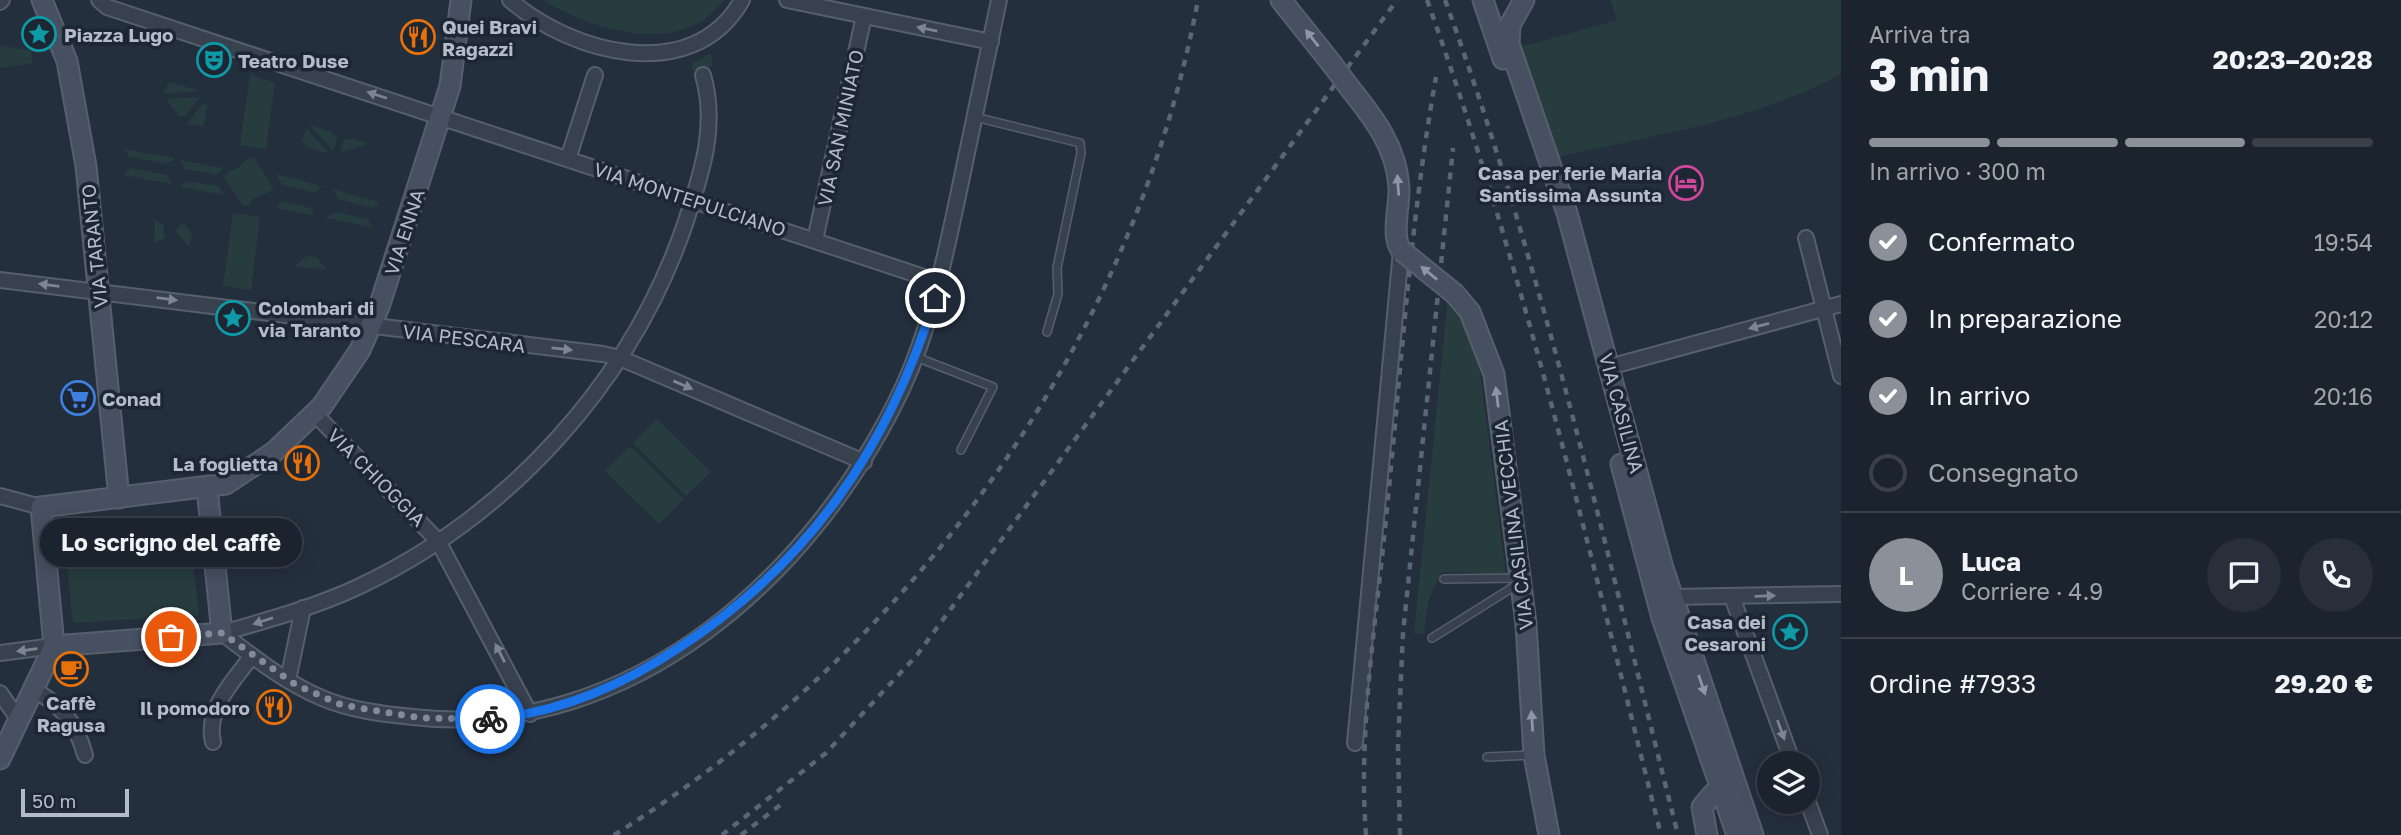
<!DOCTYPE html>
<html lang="it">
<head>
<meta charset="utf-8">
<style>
  body { margin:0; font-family:"Golos Text",sans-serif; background:#282f3a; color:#f1f3f6; height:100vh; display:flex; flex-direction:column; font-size:26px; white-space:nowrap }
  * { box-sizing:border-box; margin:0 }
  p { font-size:23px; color:#a0a4aa }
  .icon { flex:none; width:38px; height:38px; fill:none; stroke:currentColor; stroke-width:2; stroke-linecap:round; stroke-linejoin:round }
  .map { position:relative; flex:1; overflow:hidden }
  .sheet { display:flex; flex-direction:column; background:#1b232e; width:560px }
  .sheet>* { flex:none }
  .buttons { position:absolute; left:1757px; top:751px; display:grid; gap:14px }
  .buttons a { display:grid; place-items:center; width:63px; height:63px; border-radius:50%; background:#1b232e; box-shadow:0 4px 18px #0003,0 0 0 2px #39404a; font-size:35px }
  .scale { position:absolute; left:21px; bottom:18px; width:108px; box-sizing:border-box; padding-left:7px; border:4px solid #b4bcc9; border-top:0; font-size:19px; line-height:24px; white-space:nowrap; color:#b4bcc9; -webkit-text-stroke:5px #1d2633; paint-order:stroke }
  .pin { position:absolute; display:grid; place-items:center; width:60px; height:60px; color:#fff; margin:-30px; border:4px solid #fff; border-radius:50%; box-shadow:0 2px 7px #0007 }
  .courier { position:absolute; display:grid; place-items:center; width:70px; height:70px; margin:-35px; border:5px solid #1a73e8; border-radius:50%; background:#fff; color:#222; box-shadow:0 2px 9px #0007 }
  .bubble { position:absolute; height:49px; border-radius:24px; background:#1b232e; box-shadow:0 4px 18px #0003,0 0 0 2px #39404a; font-size:23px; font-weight:700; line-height:49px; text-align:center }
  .headline em { font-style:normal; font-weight:700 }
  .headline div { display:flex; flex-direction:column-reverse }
  .headline { display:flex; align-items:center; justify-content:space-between; height:119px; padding:0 28px }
  h1 { font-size:46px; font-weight:700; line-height:52px }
  .bar { display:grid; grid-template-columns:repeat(4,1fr); gap:10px 7px; align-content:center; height:84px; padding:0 28px }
  .bar i { height:9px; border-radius:5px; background:#39404a }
  .bar .selected { background:#8c9099 }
  .bar p { grid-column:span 4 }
  .line { display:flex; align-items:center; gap:18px; padding:0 28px; border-top:2px solid #39404a }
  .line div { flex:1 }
  .round { display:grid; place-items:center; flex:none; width:74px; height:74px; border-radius:37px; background:#282f3a }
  ol { padding:0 28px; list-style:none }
  li { display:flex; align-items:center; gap:21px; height:77px }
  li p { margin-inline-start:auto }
  li .icon { padding:7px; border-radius:50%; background:#8c9099; color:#fff; stroke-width:4 }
  li:last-child { color:#a0a4aa }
  li i { width:38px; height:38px; border:4px solid #39404a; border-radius:50% }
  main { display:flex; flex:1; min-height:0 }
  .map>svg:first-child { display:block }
  .green { fill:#263c3f }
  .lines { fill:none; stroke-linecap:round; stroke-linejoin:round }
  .lane-casing { stroke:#565f6c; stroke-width:10 }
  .street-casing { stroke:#565f6c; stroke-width:18 }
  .secondary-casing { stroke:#565f6c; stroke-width:23 }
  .lane { stroke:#38414e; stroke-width:7 }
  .street { stroke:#38414e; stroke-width:14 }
  .secondary { stroke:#465061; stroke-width:19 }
  .rail { stroke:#5a6575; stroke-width:4.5; stroke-dasharray:7 7; stroke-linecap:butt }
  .secondary-bridge-casing { stroke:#565f6c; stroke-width:23; stroke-linecap:butt }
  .secondary-bridge { stroke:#465061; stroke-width:19 }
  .oneway { fill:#7c8592 }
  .oneway2 { fill:#8e96a5 }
  .done { stroke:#828b98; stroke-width:7; stroke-dasharray:0 12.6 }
  .route { stroke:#1a73e8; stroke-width:9 }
  .labels { text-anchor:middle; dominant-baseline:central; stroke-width:7; stroke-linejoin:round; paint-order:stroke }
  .poi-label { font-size:19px; font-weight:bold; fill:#b4bcc9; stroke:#1d2633; text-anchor:start }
  .street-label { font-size:19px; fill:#b4bcc9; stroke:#1d2633 }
</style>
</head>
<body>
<main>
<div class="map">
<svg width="1841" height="835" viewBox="0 0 1841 835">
  <rect width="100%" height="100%" fill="#242f3e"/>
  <!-- green -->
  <path class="green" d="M543 0H724C682 58 593 31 543 0Z
    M1611 0H1841V74C1755 121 1654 135 1558 157L1520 47 1617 20Z
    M0 45 31 51 33 63 0 68Z
    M711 53 713 66 692 71V63Z
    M250 74 275 83 266 149 240 145Z
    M169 82 201 91 163 94Z
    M200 97 185 116H179L166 99Z
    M203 103 208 104 203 126 187 124Z
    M310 125 332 132 337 138 333 151Z
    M306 128 330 154 307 147 302 141Z
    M353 138 368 144 340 152 344 140Z
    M124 149 175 158 167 164 129 157Z
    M254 157 273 187 270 192 253 198 249 205 243 206 224 177 228 172C239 168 240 167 248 158Z
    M180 160 223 168 217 175 185 169Z
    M131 168 167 175 172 184 123 175Z
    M276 174 322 186 315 193 281 184Z
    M187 181 218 186 224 195 180 187Z
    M333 189 380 202 373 208 338 199Z
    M282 201 311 208 314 216 276 208Z
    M334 212 368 219 372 228 326 218Z
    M233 213 260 217 251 290 223 286Z
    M154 219 163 224 165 238 155 243Z
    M183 222 192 234 189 247 176 231Z
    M307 256 317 257 327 270 294 266Z
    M1448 296 1468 325 1480 372 1506 574 1441 572 1428 602 1424 634H1414Z
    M657 419 711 472 686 496 633 443Z
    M630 446 684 499 659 524 605 471Z
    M187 516 199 615 73 623 63 532Z"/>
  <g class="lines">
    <!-- lane casing -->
    <g class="lane-casing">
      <path id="lane" d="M975 117 1080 143 1081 153 1057 268 1058 294 1047 332
        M916 357 993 387 961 450
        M1444 579 1520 578
        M1432 638 1518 584
        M1487 757 1532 755"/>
    </g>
    <!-- street casing -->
    <g class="street-casing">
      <path id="street" d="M99 0 107 7 939 282
        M510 0C571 53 693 87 742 0
        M787 0 991 42
        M0 2 2 0
        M568 159 595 75
        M1806 238 1841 376
        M815 240 864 16
        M0 280 603 354 620 358 864 462
        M1609 367 1841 304
        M315 414 438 541 530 714
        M0 496 41 507
        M1672 597 1841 594
        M1732 597 1793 763
        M222 633C253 657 286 683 322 698 350 710 382 714 413 717 631 742 816 573 903 387 931 326 944 261 958 196 972 130 986 65 999 0
        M222 633C268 620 315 607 358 587 509 516 631 382 685 224 701 175 718 127 703 75
        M0 653 54 646
        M288 680 303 608
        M33 690C61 703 77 725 85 755
        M0 693 19 720
        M213 742C205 709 234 680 252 656
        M1355 743 1401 251
        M1808 802 1820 835"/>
    </g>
    <!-- secondary casing -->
    <g class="secondary-casing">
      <path id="secondary" d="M42 0 67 61 86 166 119 498
        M1281 0 1332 64
        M1483 0 1503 59
        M1524 0 1510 25 1509 44 1567 213 1663 568 1753 835
        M1349 87C1373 117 1397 147 1399 188 1400 205 1390 238 1402 251
        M1455 294 1470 312 1494 374 1526 624 1534 755 1549 835
        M1621 464 1662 618 1737 835
        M54 646 41 507 226 484 274 452 322 406 360 350 379 307 450 86 461 0
        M54 646 222 633 207 488
        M0 759 54 646
        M1707 835 1702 807 1713 794 1722 797"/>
    </g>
    <!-- lane -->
    <use href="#lane" class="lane"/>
    <!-- street -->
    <use href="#street" class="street"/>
    <!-- secondary -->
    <use href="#secondary" class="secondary"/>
    <!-- rail -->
    <path class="rail" d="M1427 0C1525 273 1590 554 1661 835
      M1445 0C1544 272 1607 554 1678 835
      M614 835C911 650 1133 346 1198 0
      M722 835 826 753 917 655 1397 0
      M741 835 783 803
      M1366 835C1358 730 1376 623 1386 518 1401 371 1410 222 1436 77
      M1400 835 1398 745 1403 633 1453 148"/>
    <!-- secondary-bridge casing -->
    <g class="secondary-bridge-casing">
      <path id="secondary-bridge" d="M1332 64 1349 87
        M1402 251 1455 294"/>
    </g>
    <!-- secondary-bridge -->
    <use href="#secondary-bridge" class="secondary-bridge"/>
  </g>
  <!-- one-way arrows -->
  <defs><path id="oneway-solid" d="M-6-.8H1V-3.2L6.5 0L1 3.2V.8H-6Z" transform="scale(1.75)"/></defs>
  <g class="oneway">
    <use href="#oneway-solid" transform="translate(927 29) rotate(-169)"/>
    <use href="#oneway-solid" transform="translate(377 95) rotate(-162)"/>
    <use href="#oneway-solid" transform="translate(49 285) rotate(-173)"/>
    <use href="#oneway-solid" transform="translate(167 299) rotate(7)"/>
    <use href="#oneway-solid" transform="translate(1759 326) rotate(165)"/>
    <use href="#oneway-solid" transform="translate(562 349) rotate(6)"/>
    <use href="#oneway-solid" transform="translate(683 385) rotate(23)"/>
    <use href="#oneway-solid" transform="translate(1765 596) rotate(-2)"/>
    <use href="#oneway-solid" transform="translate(263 621) rotate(162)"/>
    <use href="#oneway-solid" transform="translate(27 650) rotate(172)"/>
    <use href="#oneway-solid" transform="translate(500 653) rotate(-117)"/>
    <use href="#oneway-solid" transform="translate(1781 730) rotate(70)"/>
  </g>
  <g class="oneway2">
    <use href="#oneway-solid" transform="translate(1312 38) rotate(-128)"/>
    <use href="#oneway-solid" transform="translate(1398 185) rotate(-94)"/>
    <use href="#oneway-solid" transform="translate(1429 273) rotate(-141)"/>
    <use href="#oneway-solid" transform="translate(1497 397) rotate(-97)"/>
    <use href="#oneway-solid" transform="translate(1702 685) rotate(71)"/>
    <use href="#oneway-solid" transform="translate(1532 721) rotate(-94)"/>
  </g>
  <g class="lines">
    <!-- done -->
    <path class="done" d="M171 637 222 633 296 685 342 705 421 718 490 719"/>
    <!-- route -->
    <path class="route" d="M490 719C558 713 621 686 677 649 809 564 889 447 935 298"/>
  </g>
  <!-- icons -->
  <defs>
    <g id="sight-ring" transform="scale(1.75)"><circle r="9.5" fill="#1d2633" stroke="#0f9aa8" stroke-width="1.5"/><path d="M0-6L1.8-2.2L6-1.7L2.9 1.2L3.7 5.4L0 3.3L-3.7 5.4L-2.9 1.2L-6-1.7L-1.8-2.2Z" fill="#0f9aa8"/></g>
    <g id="restaurant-ring" transform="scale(1.75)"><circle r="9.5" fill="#1d2633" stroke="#e8710a" stroke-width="1.5"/><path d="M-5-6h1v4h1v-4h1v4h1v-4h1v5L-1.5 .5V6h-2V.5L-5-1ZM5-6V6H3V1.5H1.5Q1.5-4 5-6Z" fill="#e8710a"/></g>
    <g id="theatre-ring" transform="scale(1.75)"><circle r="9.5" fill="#1d2633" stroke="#0f9aa8" stroke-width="1.5"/><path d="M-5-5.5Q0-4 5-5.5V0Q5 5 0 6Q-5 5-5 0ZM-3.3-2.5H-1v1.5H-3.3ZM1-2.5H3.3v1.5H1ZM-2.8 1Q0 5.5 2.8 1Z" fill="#0f9aa8"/></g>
    <g id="hotel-ring" transform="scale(1.75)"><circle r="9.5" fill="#1d2633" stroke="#d1479c" stroke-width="1.5"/><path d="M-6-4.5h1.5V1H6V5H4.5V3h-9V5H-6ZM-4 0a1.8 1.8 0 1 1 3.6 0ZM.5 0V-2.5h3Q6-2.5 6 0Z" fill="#d1479c"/></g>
    <g id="supermarket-ring" transform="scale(1.75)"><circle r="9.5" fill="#1d2633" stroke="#3f7fe0" stroke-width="1.5"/><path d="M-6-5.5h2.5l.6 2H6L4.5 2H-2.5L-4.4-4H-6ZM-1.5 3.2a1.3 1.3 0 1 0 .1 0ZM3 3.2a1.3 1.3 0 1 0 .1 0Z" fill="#3f7fe0"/></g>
    <g id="cafe-ring" transform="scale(1.75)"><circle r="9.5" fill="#1d2633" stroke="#e8710a" stroke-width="1.5"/><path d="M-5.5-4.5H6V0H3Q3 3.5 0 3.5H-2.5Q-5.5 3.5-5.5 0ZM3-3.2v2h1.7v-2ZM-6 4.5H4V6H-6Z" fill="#e8710a"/></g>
  </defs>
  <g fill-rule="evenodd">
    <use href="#sight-ring" x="39" y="34"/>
    <use href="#restaurant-ring" x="418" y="37"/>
    <use href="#theatre-ring" x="214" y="60"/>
    <use href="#hotel-ring" x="1686" y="183"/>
    <use href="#sight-ring" x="233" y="318"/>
    <use href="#supermarket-ring" x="78" y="398"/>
    <use href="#restaurant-ring" x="302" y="463"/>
    <use href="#sight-ring" x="1790" y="632"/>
    <use href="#cafe-ring" x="71" y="669"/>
    <use href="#restaurant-ring" x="274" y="707"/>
  </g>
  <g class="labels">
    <!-- poi labels -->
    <g class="poi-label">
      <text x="442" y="26">Quei Bravi<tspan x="442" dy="22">Ragazzi</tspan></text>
      <text x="64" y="34">Piazza Lugo</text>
      <text x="238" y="60">Teatro Duse</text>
      <text x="1662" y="172" text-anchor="end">Casa per ferie Maria<tspan x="1662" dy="22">Santissima Assunta</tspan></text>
      <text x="258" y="307">Colombari di<tspan x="258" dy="22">via Taranto</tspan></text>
      <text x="102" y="398">Conad</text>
      <text x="278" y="463" text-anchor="end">La foglietta</text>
      <text x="1766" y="621" text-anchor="end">Casa dei<tspan x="1766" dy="22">Cesaroni</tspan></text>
      <text x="71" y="702" text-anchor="middle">Caffè<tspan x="71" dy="22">Ragusa</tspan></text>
      <text x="250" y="707" text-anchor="end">Il pomodoro</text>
    </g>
    <!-- street labels -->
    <g class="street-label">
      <text transform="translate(840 128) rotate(-78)">VIA SAN MINIATO</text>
      <text transform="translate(690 199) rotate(18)">VIA MONTEPULCIANO</text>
      <text transform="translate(404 232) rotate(-72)">VIA ENNA</text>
      <text transform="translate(94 246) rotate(-96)">VIA TARANTO</text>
      <text transform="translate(464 338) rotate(7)">VIA PESCARA</text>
      <text transform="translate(1622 413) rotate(75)">VIA CASILINA</text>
      <text transform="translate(377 477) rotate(45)">VIA CHIOGGIA</text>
      <text transform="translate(1513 525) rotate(-97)">VIA CASILINA VECCHIA</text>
    </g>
  </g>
</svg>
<div class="buttons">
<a><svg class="icon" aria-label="layers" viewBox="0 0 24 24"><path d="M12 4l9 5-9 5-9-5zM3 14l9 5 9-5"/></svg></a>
</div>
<div class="scale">50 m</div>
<div class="pin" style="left:171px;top:637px;background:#ea580c"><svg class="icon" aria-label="bag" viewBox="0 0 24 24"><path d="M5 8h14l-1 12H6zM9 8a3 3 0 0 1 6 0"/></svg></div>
<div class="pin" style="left:935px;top:298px;background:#1f2937"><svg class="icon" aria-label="home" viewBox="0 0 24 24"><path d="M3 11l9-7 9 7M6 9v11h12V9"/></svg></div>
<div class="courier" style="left:490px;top:719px"><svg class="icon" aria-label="bike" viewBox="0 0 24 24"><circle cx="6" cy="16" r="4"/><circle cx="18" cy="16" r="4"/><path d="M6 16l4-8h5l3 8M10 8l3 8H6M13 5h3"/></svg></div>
<div class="bubble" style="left:40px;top:518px;width:262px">Lo scrigno del caffè</div>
</div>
<section class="sheet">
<div class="headline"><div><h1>3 min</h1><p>Arriva tra</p></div><em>20:23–20:28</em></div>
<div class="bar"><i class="selected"></i><i class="selected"></i><i class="selected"></i><i></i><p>In arrivo · 300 m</p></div>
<ol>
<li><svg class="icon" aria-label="check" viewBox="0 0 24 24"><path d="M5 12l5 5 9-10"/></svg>Confermato<p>19:54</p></li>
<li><svg class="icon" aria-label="check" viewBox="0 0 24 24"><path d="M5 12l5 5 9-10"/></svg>In preparazione<p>20:12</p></li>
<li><svg class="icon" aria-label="check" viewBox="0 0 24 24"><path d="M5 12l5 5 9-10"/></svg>In arrivo<p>20:16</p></li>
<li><i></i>Consegnato</li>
</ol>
<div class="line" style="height:126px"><b class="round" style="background:#8c9099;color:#fff">L</b><div><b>Luca</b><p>Corriere · 4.9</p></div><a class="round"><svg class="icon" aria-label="chat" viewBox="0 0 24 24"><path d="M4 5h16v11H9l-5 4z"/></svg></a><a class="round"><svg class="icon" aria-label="phone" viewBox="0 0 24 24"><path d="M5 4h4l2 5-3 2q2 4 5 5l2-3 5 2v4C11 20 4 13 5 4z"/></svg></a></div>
<div class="line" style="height:91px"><div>Ordine #7933</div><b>29.20 €</b></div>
</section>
</main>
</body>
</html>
